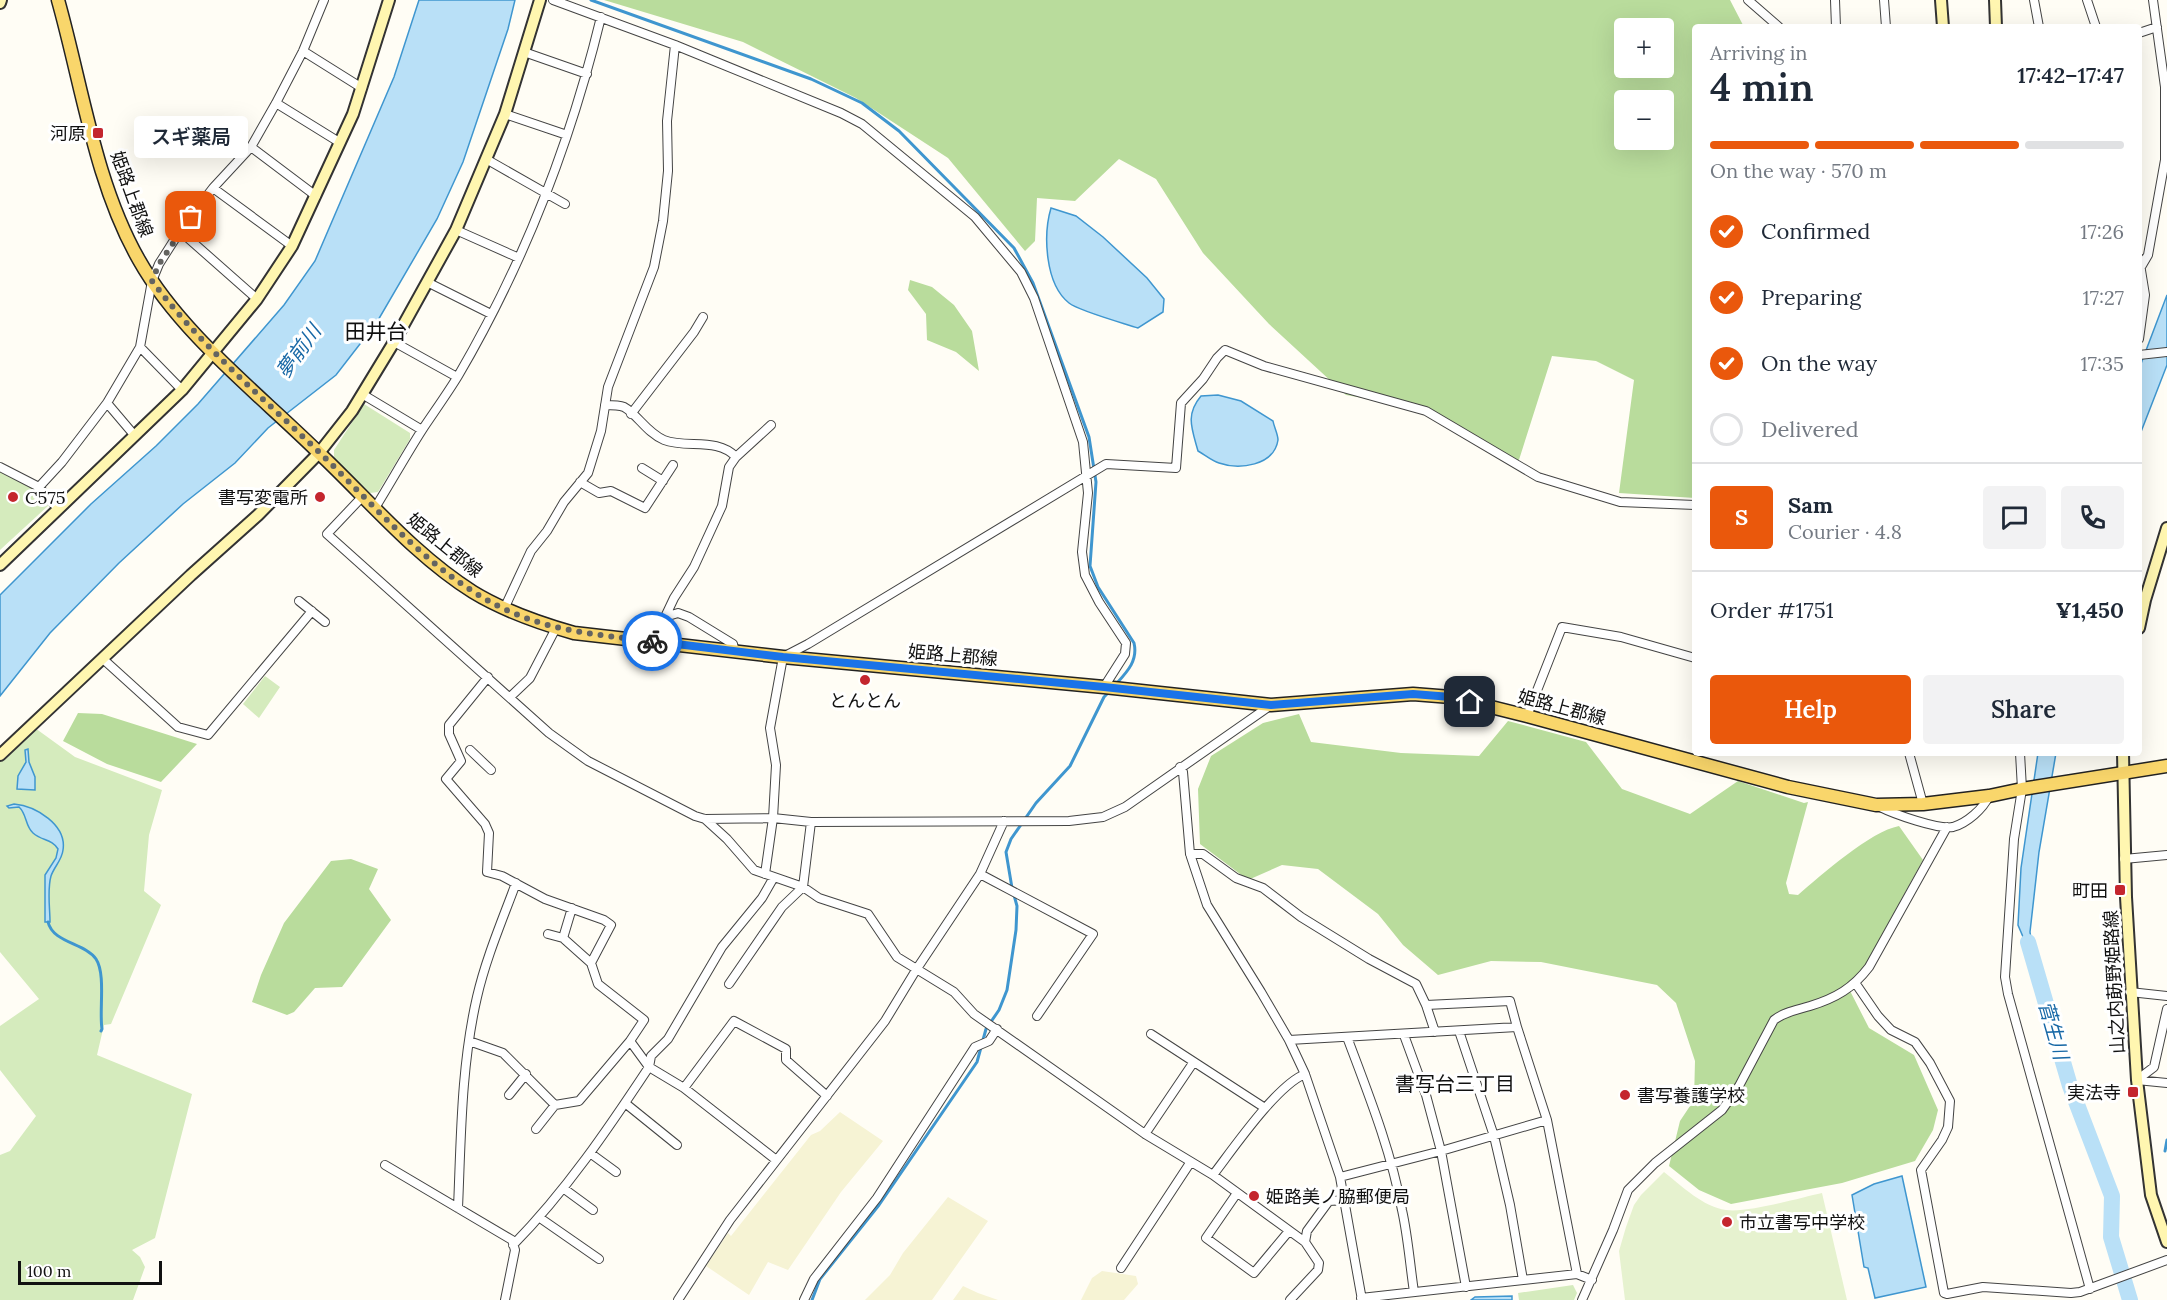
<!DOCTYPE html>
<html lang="en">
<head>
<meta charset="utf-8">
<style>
  body { margin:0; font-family:Lora,"Noto Sans JP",serif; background:#f2f2f3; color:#1f2937; height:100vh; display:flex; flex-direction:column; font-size:22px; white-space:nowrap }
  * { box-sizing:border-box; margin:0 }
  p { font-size:20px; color:#747a83 }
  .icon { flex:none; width:33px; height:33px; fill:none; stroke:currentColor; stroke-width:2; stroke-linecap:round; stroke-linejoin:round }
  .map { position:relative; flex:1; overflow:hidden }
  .panel { position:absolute; left:1692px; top:24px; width:450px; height:732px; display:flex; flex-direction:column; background:#fff; border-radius:6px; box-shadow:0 6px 24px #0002 }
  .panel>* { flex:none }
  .fabs { position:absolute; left:1614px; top:18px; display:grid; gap:12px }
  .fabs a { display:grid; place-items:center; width:60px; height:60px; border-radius:6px; background:#fff; box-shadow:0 6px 24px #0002; font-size:30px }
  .scale { position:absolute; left:18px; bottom:15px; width:144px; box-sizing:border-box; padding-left:6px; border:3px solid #111; border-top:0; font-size:16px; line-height:21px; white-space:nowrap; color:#111; -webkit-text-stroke:4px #fff; paint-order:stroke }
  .pin { position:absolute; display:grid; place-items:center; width:51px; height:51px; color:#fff; margin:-26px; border-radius:12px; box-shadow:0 3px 9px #0006 }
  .courier { position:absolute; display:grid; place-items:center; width:60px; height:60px; margin:-30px; border:4px solid #1a73e8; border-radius:50%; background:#fff; color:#222; box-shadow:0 2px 8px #0007 }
  .bubble { position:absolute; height:42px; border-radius:6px; background:#fff; box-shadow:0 6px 24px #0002; font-size:20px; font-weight:600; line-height:42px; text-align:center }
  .summary em { font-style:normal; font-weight:600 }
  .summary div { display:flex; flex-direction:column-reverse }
  .summary { display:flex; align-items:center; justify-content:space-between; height:102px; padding:0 18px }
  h1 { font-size:39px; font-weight:600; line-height:45px }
  .bar { display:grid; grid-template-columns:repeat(4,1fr); gap:9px 6px; align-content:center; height:72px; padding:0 18px }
  .bar i { height:8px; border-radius:4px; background:#e0e1e3 }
  .bar .selected { background:#ea580c }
  .bar p { grid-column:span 4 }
  .line { display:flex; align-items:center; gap:15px; padding:0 18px; border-top:2px solid #e0e1e3 }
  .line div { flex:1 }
  .round { display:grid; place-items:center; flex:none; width:63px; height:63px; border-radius:6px; background:#f2f2f3 }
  ol { padding:0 18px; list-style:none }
  li { display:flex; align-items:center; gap:18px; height:66px }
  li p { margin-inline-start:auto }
  li .icon { padding:6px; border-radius:50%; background:#ea580c; color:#fff; stroke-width:4 }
  li:last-child { color:#747a83 }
  li i { width:33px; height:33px; border:3px solid #e0e1e3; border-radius:50% }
  .cta { display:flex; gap:12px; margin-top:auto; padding:12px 18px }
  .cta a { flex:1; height:69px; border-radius:6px; background:#ea580c; color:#fff; font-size:24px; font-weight:600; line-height:69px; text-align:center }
  .cta a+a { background:#f2f2f3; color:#1f2937 }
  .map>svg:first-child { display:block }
  .farmland { fill:#f6f3d4 }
  .green { fill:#d5ebbd }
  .forest { fill:#b9dc9c; fill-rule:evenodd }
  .pitch { fill:#e6f2cf }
  .water { fill:#b9e0f7; stroke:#3f96cf; stroke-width:1.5 }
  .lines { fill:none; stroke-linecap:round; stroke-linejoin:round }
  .stream { stroke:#3f96cf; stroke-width:3 }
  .river { stroke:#b9e0f7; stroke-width:16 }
  .street-casing { stroke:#444; stroke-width:10 }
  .secondary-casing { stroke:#333; stroke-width:14 }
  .primary-casing { stroke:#222; stroke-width:15 }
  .street { stroke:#fff; stroke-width:8 }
  .secondary { stroke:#fff6b0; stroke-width:10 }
  .primary { stroke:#f9d66b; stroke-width:12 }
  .done { stroke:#646461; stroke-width:6; stroke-dasharray:0 10.8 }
  .route { stroke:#1a73e8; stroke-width:8 }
  .poi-dot { fill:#c4262e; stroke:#fff; stroke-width:2 }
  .labels { text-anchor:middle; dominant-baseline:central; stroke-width:6; stroke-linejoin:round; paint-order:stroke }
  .poi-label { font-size:18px; fill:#111; stroke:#fff; text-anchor:end }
  .street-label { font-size:18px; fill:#111; stroke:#fff }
  .water-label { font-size:20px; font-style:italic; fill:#1768a6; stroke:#fff }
  .neighbourhood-label { font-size:20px; fill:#111; stroke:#fff }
  .quarter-label { font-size:21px; fill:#111; stroke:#fff }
</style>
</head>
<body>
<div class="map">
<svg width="2167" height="1300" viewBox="0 0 2167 1300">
  <rect width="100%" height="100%" fill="#fffdf5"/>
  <!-- farmland -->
  <path class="farmland" d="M840 1112 883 1141 841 1192 788 1270 768 1262 749 1295 706 1266 728 1233 731 1236 811 1135 820 1131Z
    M948 1197 988 1221 932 1300H865L890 1275 903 1253Z
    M1102 1271 1136 1276 1138 1284 1124 1300H1081L1092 1278Z
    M963 1286 978 1293 998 1300H953Z"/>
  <!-- green -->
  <path class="green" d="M364 404 410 433V439L378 492 370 493 334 459V450Z
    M0 470 33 487 49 505 0 550Z
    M265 676 280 687 259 718 243 704Z
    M35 728 75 757 162 790 149 835 144 891 161 905 111 1024 104 1025 97 1055 192 1094 155 1238 132 1250 140 1257 145 1267 133 1300H0V1155L10 1151 36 1116 0 1070V1026L39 999 0 952V762Z
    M1573 1285 1577 1293 1574 1300H1519L1518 1293Z"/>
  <!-- forest -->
  <path class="forest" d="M604 0H1730L1744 27H1695V498L1619 493 1634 380 1596 361 1552 356 1518 463 1419 408 1346 395 1269 324 1203 253 1156 179 1119 159 1075 201 1037 198 1035 241 1025 251 948 158 856 98 743 42ZM1624 28H1664V68H1624ZM1624 100H1664V140H1624Z
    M910 280 932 287 954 305 972 331 979 371 956 352 927 340 926 314 908 290Z
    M78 713 102 714 197 744 161 782 107 764 63 741Z
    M1299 714 1311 742 1401 753 1479 756 1508 721 1586 742 1622 789 1690 814 1738 781 1804 803 1808 802 1786 883 1789 894 1798 895C1821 875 1871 831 1899 826L1923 860 1863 969 1847 985 1869 1028 1914 1055 1938 1110 1933 1130 1915 1161 1842 1183 1731 1204 1699 1190 1669 1166 1680 1121 1694 1100 1695 1061 1676 1003 1657 985 1541 962 1491 961 1438 975 1403 945 1378 914 1318 869 1282 865 1248 880 1200 844 1198 789 1211 756 1263 723Z
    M351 859 378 869 369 889 391 920 342 987 315 988 294 1012 287 1015 252 1002 261 975 284 923 331 861Z"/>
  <!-- pitch -->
  <path class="pitch" d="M1664 1172C1682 1186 1703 1207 1726 1210 1748 1213 1799 1198 1822 1193L1847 1300H1625L1619 1251 1626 1227 1634 1205 1641 1195Z"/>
  <!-- water -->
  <path class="water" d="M419 0H515L508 29 463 162 437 219 377 322 336 375 268 428 235 463 183 504 119 563 50 633 0 696V595L91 504 156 446 198 404 284 305 315 261 394 77Z
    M1051 208 1076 216 1103 237 1147 278 1164 299 1163 312 1138 328C1123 323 1079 311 1069 303 1045 284 1043 235 1051 208Z
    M2167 295V365L2139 437V369Z
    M1218 395 1241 401 1273 421C1274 427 1278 434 1278 440 1274 466 1239 470 1219 463 1212 461 1205 455 1198 451 1192 429 1185 415 1201 396Z
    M28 749 29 762 35 777V790L17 789 18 776 26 762 25 750Z
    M2038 753H2056L2039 852 2030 932 2035 965 2018 925 2021 868Z
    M14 804C36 806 67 825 63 850 62 860 54 867 51 876 47 890 50 908 50 922H45V875L56 858 58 849C52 839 42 841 33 833 25 826 27 814 19 807L9 808 7 806Z
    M1902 1176 1926 1287 1875 1298 1868 1268 1864 1267 1852 1195 1874 1184Z
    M1512 1296V1300H1471L1475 1297Z"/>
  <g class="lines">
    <!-- stream -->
    <path class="stream" d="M591 0 811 79 862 103 899 131 1014 248 1033 283 1089 437 1096 482 1090 566 1098 587 1134 643C1138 660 1128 671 1117 683
      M1012 888 1006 852 1011 839 1036 803 1070 766 1104 697 1110 691
      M48 922C53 943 85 943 96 959 106 974 99 1011 102 1029L101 1031
      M2165 1151 2167 1140
      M812 1300 820 1279 879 1205 977 1062 986 1029 999 1010 1007 990 1016 930 1017 906 1014 895"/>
    <!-- river -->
    <path class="river" d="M2028 942 2070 1086 2112 1196 2111 1237 2130 1300"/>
    <!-- street casing -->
    <g class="street-casing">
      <path id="street" d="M553 0 675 45 841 113 862 124 975 217 1021 272 1034 298 1083 442 1088 493 1082 552 1085 575 1099 602 1126 643 1125 654 1104 687
        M1748 0 1779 27
        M1835 0 1836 27
        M1884 0 1886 27
        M2034 0 2039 27
        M2087 0 2096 27
        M2139 33 2157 27
        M303 51 362 88
        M524 52 587 74
        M276 103 339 142
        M505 114 567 135
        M251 147 316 196
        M486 159 565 204
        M213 188 292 246
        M456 230 519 258
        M180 231 257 299
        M2139 258 2145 295 2139 339
        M2141 267 2148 255 2165 160V87L2153 0
        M427 282 491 314
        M394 342 457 377
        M140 347 182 390
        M2139 355 2167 352
        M362 394 422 430
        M107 403 135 436
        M605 405C610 405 619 405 624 407 637 414 647 433 664 440 687 449 717 437 736 457L771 425
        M631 414 694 332 703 317
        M0 467 39 487 58 509
        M642 468 663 481
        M580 482 599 493 611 491 645 508 673 465
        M39 487 62 462 107 403 140 347 152 281 159 264 180 231 213 188 251 147 276 103 303 51 324 0
        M363 496 327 534 549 733 588 761 695 816 705 819 773 818 811 822 1069 821 1103 817 1125 807 1271 705
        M375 508C391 482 406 455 422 430 434 412 447 394 458 376 523 265 571 141 601 17
        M299 601 325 622
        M504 609 531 551 547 531 564 502 588 473 601 431 608 387 654 267 663 221 668 171 667 121 675 45
        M665 617 678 613 689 617 733 644 735 652
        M658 642 665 617 674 598 694 567 722 506 729 467 736 457
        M103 659 178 727 208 735 312 611
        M488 677 449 725V734L461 761 446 779 485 824 489 833 487 872 502 876 545 899 604 920 611 925 591 963 598 984 644 1020 630 1041 579 1101 555 1105 536 1129
        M510 697 530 678 556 628
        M1527 716 1562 627 1621 637 1695 658
        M470 750 491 770
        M1909 753 1923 804
        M2020 753 2022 789 2014 839 2005 977 2008 994 2090 1289
        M1180 767 1183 772 1190 854 1207 905 1261 992 1289 1040 1305 1074 1340 1177 1362 1300
        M1880 807C1894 814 1939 830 1953 827 1967 823 1983 809 1989 796
        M705 819 727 839 754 870 803 887 819 898 868 914 897 957 954 992 974 1014 1145 1134 1213 1175 1305 1242 1319 1263 1318 1270 1290 1300
        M1190 854H1203L1236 878 1263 888 1301 917 1369 959 1416 984 1426 1005 1435 1032
        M2124 859 2167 855
        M765 874 773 818 776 765 770 728 783 657 808 644 1106 464 1176 468 1181 403 1203 379 1217 358 1225 350 1264 366 1426 411 1538 477 1620 502 1695 505
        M980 874 1093 934 1037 1016
        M548 934 563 938 591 963
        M563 938 572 908
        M729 984 782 907 803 887 811 822
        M1856 984 1878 1016 1891 1030 1915 1042 1930 1063 1950 1101 1948 1127 1942 1140 1921 1170 1944 1293 1947 1294 1983 1287 2071 1293 2080 1292 2167 1260
        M2130 992 2167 996
        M1426 1005 1510 1001 1517 1027
        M1459 1031 1494 1136 1510 1205 1523 1280
        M1151 1034 1265 1108
        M1404 1035 1426 1095 1441 1151 1466 1287
        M1347 1037C1368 1093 1391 1150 1402 1210 1408 1237 1410 1265 1414 1292
        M1289 1040 1517 1027 1547 1120 1577 1274
        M469 1041 503 1053 555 1105
        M630 1041 649 1067 684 1088 775 1159
        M2137 1080 2154 1067 2167 1009
        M2137 1080 2167 1083
        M684 1088 734 1021 786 1049V1060L827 1096
        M509 1095 526 1074
        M625 1103 677 1145
        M1145 1134 1193 1063
        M590 1153 616 1172
        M385 1165 512 1240 515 1250 505 1300
        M1213 1175C1233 1149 1276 1086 1305 1074
        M1340 1177 1441 1151 1547 1120
        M563 1188 593 1210
        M1237 1193 1206 1238 1254 1273 1289 1231
        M458 1208C461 1138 461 1066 477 997 486 958 502 921 516 883
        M540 1218 599 1259
        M1305 1242 1307 1231 1329 1201 1344 1200
        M513 1245C566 1191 608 1129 649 1067L651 1056 668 1039 722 947 762 898 774 877
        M1121 1268 1190 1163
        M1361 1298 1577 1274 1592 1280
        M678 1300 730 1220 885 1021 916 970 980 874 1004 821
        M804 1300 814 1279 877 1198 975 1047 989 1041 997 1029
        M1582 1300 1613 1230 1628 1190 1655 1163 1722 1110 1739 1086 1774 1020C1784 1012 1797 1010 1810 1006 1836 998 1853 988 1869 967L1947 827"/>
    </g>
    <!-- secondary casing -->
    <g class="secondary-casing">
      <path id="secondary" d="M1941 0 1943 27
        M1995 0 1996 27
        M0 3 1 0
        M0 565 182 390 257 299 292 246 353 114 389 0
        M2139 628 2145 600 2167 528
        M2123 753 2126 897 2137 1080 2151 1195 2167 1242
        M0 755 191 575 258 515 319 453 352 411 394 342 456 230 505 114 540 0"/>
    </g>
    <!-- primary casing -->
    <g class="primary-casing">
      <path id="primary" d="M58 0C82 85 95 183 139 260 180 333 258 393 318 452 368 499 414 555 473 592 504 611 539 623 574 633L783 657 1104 687 1271 705 1413 694 1451 697 1527 716 1788 787 1876 805 1923 804 1989 796 2022 789 2167 766"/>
    </g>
    <!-- street -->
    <use href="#street" class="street"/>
    <!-- secondary -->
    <use href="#secondary" class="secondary"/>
    <!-- primary -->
    <use href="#primary" class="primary"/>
  </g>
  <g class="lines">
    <!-- done -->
    <path class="done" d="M191 217 159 264 152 281C200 345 262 397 320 453 377 508 430 572 502 608 552 632 599 635 652 641"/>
    <!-- route -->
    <path class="route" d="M652 641 783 657 1104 687 1271 705 1413 694 1451 697 1470 702"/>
  </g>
  <!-- markers -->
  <g class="poi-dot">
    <rect x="92" y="127" width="12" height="12" rx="3"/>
    <circle cx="13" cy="497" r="6"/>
    <circle cx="320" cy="497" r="6"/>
    <circle cx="865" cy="680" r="6"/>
    <rect x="2114" y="884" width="12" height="12" rx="3"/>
    <rect x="2127" y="1086" width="12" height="12" rx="3"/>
    <circle cx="1625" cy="1095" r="6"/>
    <circle cx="1254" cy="1196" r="6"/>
    <circle cx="1727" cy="1222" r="6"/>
  </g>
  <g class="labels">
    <!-- poi labels -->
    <g class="poi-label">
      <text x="86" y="133">河原</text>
      <text x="25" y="497" text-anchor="start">C575</text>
      <text x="308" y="497">書写変電所</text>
      <text x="865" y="700" text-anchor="middle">とんとん</text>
      <text x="2108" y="890">町田</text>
      <text x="2121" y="1092">実法寺</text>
      <text x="1637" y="1095" text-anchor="start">書写養護学校</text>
      <text x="1266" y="1196" text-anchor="start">姫路美ノ脇郵便局</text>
      <text x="1739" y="1222" text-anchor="start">市立書写中学校</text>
    </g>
    <!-- street labels -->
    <g class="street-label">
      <text transform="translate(132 194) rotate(70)">姫路上郡線</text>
      <text transform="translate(445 545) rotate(39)">姫路上郡線</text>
      <text transform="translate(953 655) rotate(5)">姫路上郡線</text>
      <text transform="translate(1562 707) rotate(15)">姫路上郡線</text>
      <text transform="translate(2114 982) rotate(-93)">山之内莇野姫路線</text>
    </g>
    <!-- water labels -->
    <g class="water-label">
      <text transform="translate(298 351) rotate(-54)">夢前川</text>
      <text transform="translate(2054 1030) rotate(74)">菅生川</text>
    </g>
    <!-- neighbourhood labels -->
    <g class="neighbourhood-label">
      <text x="1455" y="1083">書写台三丁目</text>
    </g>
    <!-- quarter labels -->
    <g class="quarter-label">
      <text x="376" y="331">田井台</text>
    </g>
  </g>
</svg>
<div class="fabs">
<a>+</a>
<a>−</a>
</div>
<div class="scale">100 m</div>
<div class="pin" style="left:191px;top:217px;background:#ea580c"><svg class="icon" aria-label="bag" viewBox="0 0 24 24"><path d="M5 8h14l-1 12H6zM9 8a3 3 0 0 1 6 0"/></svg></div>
<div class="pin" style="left:1470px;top:702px;background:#1f2937"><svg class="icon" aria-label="home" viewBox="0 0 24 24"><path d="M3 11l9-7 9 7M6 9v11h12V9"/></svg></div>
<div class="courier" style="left:652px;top:641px"><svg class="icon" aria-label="bike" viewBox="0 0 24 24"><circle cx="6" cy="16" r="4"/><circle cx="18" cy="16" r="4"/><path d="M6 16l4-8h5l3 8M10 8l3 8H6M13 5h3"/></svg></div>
<div class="bubble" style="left:134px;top:116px;width:114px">スギ薬局</div>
<section class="panel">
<div class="summary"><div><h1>4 min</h1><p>Arriving in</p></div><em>17:42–17:47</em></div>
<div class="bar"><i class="selected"></i><i class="selected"></i><i class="selected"></i><i></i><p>On the way · 570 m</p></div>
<ol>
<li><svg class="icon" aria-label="check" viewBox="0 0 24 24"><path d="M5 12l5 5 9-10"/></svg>Confirmed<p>17:26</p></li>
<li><svg class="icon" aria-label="check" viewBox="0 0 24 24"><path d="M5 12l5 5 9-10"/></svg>Preparing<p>17:27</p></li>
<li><svg class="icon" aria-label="check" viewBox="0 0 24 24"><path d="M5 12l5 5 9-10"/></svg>On the way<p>17:35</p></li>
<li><i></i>Delivered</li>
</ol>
<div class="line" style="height:108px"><b class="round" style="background:#ea580c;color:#fff">S</b><div><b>Sam</b><p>Courier · 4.8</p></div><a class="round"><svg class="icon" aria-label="chat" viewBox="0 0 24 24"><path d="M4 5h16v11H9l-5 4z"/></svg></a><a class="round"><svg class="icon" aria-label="phone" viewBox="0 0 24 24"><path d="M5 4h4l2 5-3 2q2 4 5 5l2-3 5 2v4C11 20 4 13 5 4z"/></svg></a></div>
<div class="line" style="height:78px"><div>Order #1751</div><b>¥1,450</b></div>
<div class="cta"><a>Help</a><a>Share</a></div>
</section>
</div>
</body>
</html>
